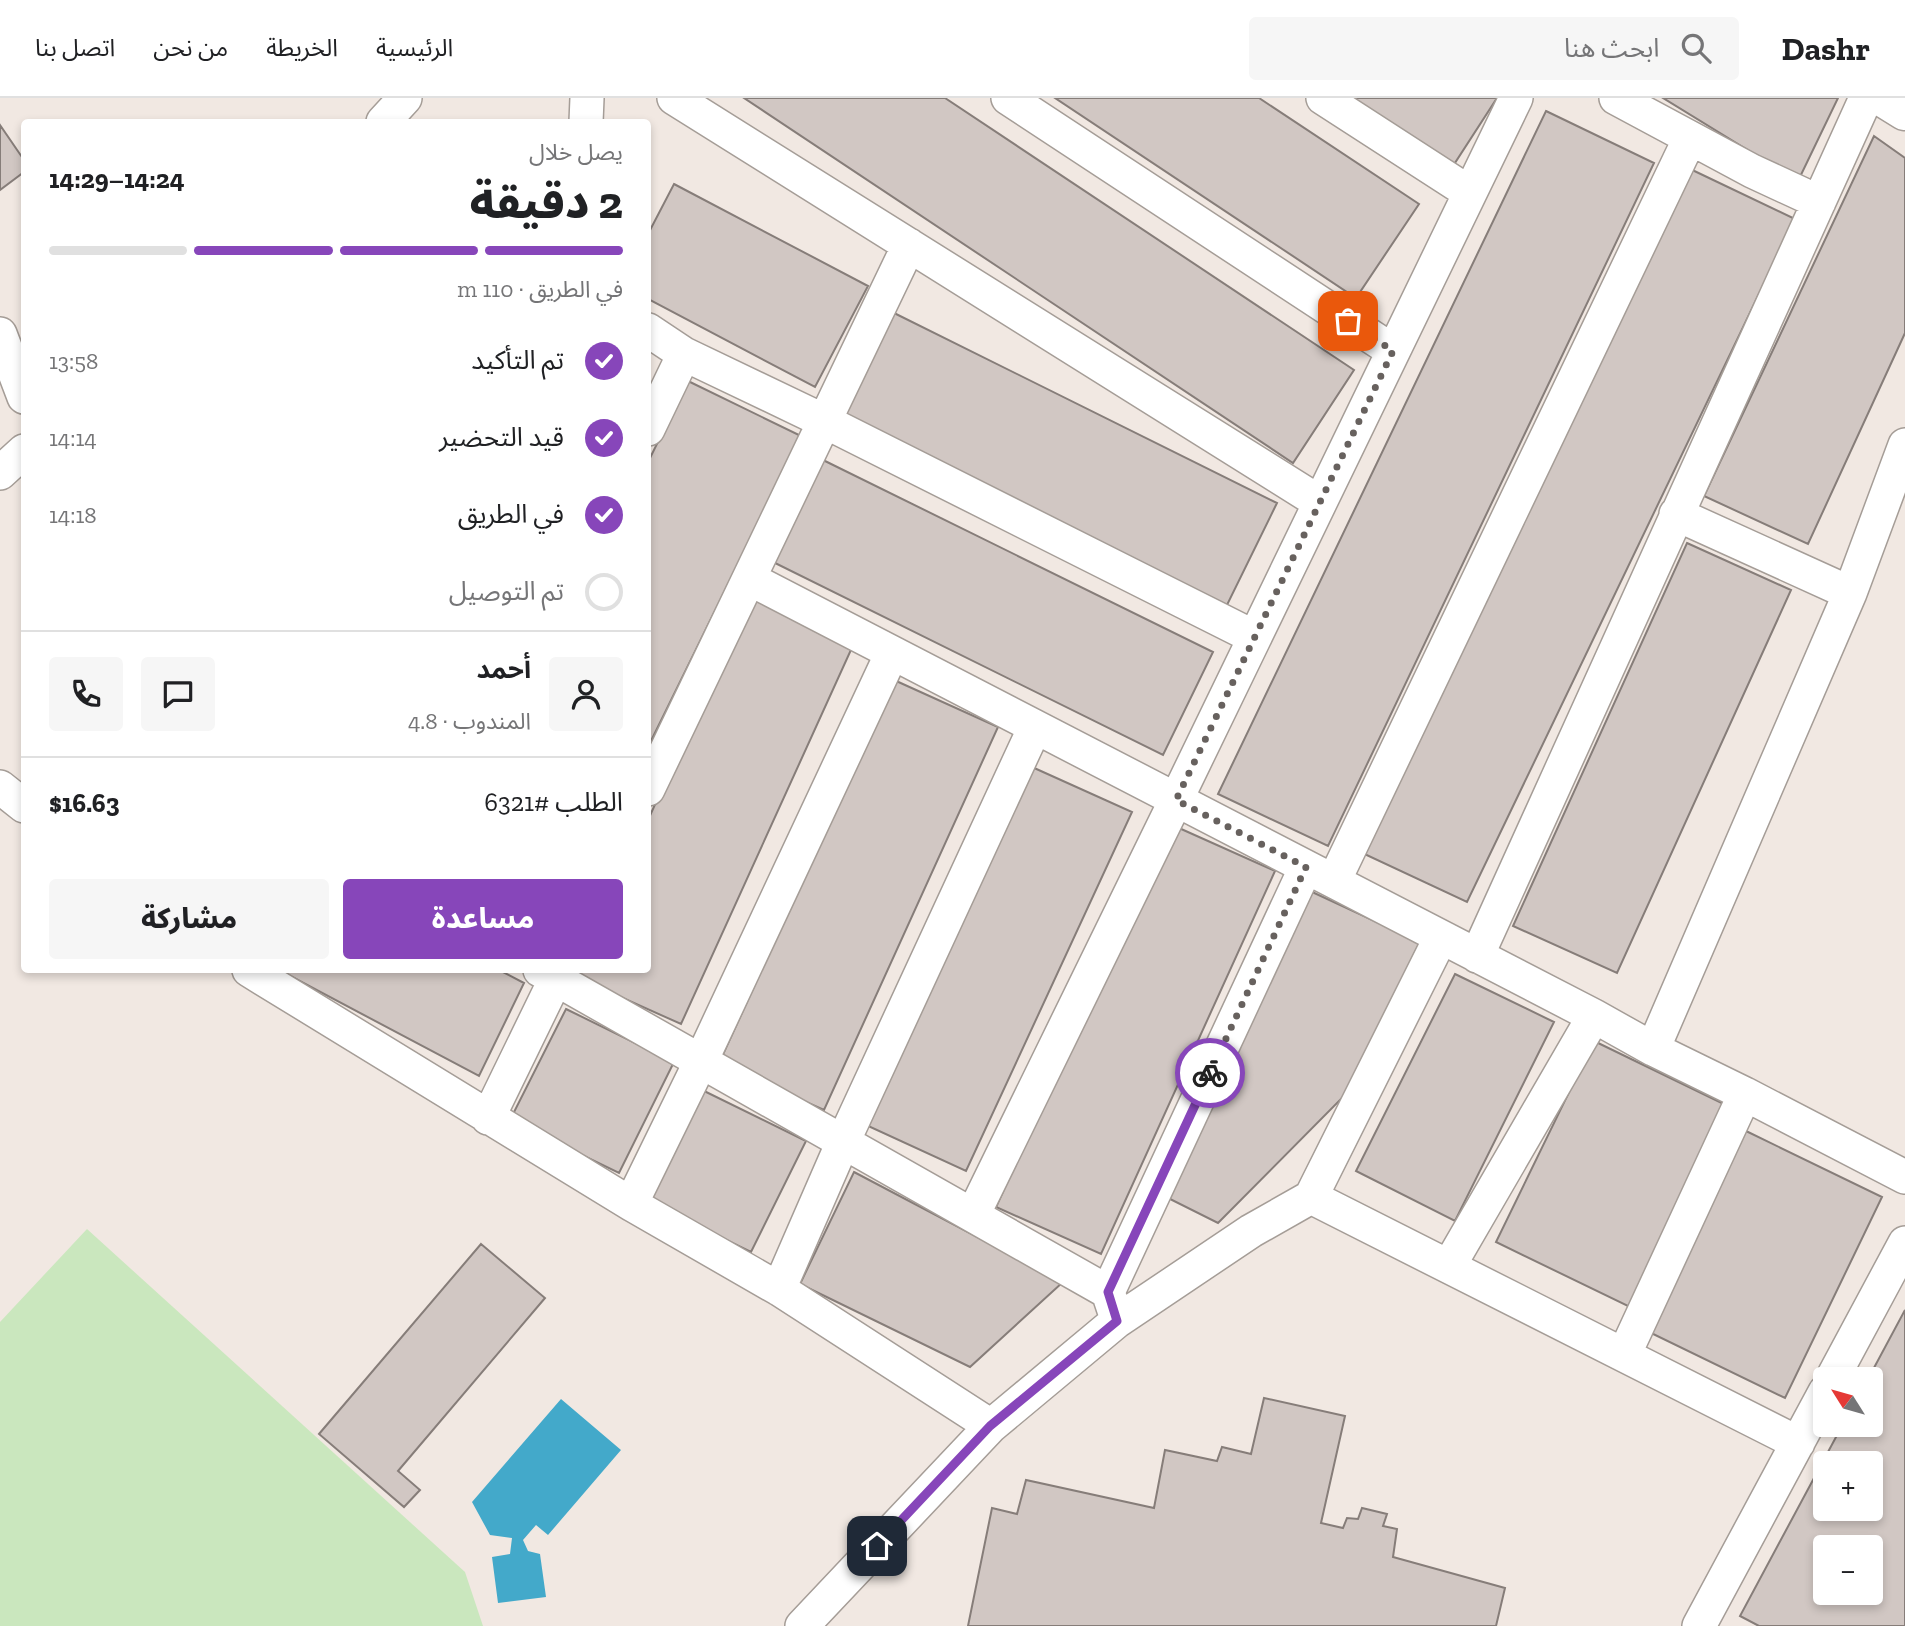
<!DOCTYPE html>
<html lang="ar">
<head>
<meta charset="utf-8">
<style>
  body { margin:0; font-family:"Zilla Slab","Noto Sans Arabic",serif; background:#f6f6f6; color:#202124; direction:rtl; height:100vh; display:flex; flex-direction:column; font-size:26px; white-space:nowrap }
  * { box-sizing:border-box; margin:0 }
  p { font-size:23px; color:#757577 }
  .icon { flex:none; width:38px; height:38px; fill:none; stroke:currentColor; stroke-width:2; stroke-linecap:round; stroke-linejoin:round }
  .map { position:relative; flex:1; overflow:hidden; direction:ltr }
  .sheet { position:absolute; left:21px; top:21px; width:630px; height:854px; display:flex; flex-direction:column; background:#fff; border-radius:7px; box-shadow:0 4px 10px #0003; direction:rtl }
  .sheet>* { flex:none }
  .needle { width:46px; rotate:307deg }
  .tools { position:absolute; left:1813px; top:1269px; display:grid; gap:14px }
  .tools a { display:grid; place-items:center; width:70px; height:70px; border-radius:7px; background:#fff; box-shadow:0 4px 10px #0003; font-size:35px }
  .pin { position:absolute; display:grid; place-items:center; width:60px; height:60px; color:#fff; margin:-30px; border-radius:14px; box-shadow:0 4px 10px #0006 }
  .courier { position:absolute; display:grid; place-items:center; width:70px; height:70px; margin:-35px; border:5px solid #8746ba; border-radius:50%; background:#fff; color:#222; box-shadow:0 2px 9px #0007 }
  .head em { font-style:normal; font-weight:800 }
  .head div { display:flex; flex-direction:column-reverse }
  .head { display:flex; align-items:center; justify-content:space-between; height:119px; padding:0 28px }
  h1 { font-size:46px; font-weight:800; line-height:52px }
  .bar { display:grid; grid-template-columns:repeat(4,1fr); gap:10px 7px; align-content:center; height:84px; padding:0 28px }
  .bar i { height:9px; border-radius:5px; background:#e0e0e0 }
  .bar .active { background:#8746ba }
  .bar p { grid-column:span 4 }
  .line { display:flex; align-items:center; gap:18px; padding:0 28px; border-top:2px solid #e0e0e0 }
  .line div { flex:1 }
  .round { display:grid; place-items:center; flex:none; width:74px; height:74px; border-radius:7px; background:#f6f6f6 }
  ol { padding:0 28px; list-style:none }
  li { display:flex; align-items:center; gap:21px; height:77px }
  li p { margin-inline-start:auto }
  li .icon { padding:7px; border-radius:50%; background:#8746ba; color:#fff; stroke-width:4 }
  li:last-child { color:#757577 }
  li i { width:38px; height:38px; border:4px solid #e0e0e0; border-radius:50% }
  .button { display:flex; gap:14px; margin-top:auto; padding:14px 28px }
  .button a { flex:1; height:80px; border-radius:7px; background:#8746ba; color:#fff; font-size:28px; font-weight:800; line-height:80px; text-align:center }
  .button a+a { background:#f6f6f6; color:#202124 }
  header { display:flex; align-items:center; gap:42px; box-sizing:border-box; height:98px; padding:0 35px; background:#fff; border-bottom:2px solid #e0e0e0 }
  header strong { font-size:33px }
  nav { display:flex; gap:38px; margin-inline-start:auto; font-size:24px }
  .search { width:490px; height:63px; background:#f6f6f6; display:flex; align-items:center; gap:18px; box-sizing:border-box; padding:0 24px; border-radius:7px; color:#757577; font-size:26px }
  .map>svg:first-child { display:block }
  .green { fill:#cae7be }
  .water { fill:#43a9ca }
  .building { fill:#d1c7c3; stroke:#867d79; stroke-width:2; fill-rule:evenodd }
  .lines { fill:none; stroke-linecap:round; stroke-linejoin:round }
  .minor-casing { stroke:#a59d97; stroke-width:36 }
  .tertiary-casing { stroke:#a59d97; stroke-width:41 }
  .minor { stroke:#fff; stroke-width:33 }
  .tertiary { stroke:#fff; stroke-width:38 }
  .done { stroke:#67615e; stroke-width:7; stroke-dasharray:0 12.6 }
  .route { stroke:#8746ba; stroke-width:9 }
</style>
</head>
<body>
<header>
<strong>Dashr</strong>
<div class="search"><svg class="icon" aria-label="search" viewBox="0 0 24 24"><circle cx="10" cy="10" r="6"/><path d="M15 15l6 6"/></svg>ابحث هنا</div>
<nav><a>الرئيسية</a><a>الخريطة</a><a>من نحن</a><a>اتصل بنا</a></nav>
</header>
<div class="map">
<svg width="1905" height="1528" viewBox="0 0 1905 1528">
  <rect width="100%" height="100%" fill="#f1e8e2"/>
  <!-- green -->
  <path class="green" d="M87 1131 465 1474 483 1528H0V1224Z"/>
  <!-- water -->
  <path class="water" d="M561 1301 621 1352 548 1437 536 1427 523 1442 528 1453 540 1456 546 1499 498 1505 492 1459 510 1456 512 1440 490 1437 472 1404Z"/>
  <!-- building -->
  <path class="building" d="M744 0H945L1354 272 1293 365Z
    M1055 0H1259L1419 106 1356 200Z
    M1342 0H1497L1451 71Z
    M1663 0H1838L1798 83Z
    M1546 13 1654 65 1328 748 1218 696Z
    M0 27 24 62V74L0 92Z
    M1874 38 1905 60V235L1808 446 1704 398Z
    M1686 69 1795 121 1467 804 1358 753Z
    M674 86 868 188 815 289 648 201V136Z
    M888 212 1277 405 1227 507 837 315Z
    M688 283 801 338 648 649V364Z
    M823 362 1213 554 1163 657 773 464Z
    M1687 445 1791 492 1617 875 1513 828Z
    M750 496 855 543 681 926 576 879 580 872H648V722Z
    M894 582 998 629 824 1012 719 965Z
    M1032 669 1132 714 966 1073 866 1027Z
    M1170 726 1275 773 1101 1156 996 1109Z
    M1310 793 1420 844 1346 996 1218 1125 1168 1100Z
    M279 872H499L524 885 479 978Z
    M1455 876 1554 924 1455 1123 1356 1073Z
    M566 911 674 964 619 1075 510 1022Z
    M1594 943 1730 1009 1632 1210 1496 1144Z
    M698 990 806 1043 751 1154 642 1101Z
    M1746 1033 1882 1099 1785 1300 1649 1234Z
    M854 1074 1063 1184 970 1269 800 1186Z
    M481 1146 545 1200 398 1373 420 1392 404 1409 319 1336Z
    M1905 1212V1528H1759L1740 1518 1843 1326H1871V1281H1868ZM1825 1365H1871V1410H1825ZM1825 1449H1871V1494H1825Z
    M1264 1300 1345 1318 1321 1425 1343 1430 1347 1420 1358 1421 1362 1410 1387 1416 1383 1428 1397 1431 1393 1459 1505 1490 1496 1528H968L992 1410 1017 1416 1026 1382 1154 1410 1165 1352 1217 1363 1222 1349 1251 1356Z"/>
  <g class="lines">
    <!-- minor casing -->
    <g class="minor-casing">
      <path id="minor" d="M674 0 1319 404
        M1008 0 1393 253
        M1323 0 1470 95
        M1616 0 1752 73 1819 104
        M383 24 405 0
        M586 24 587 0
        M648 232 684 256 824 323 1254 539
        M0 236 24 299
        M648 331 684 256
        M0 375 24 353
        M1676 416 1850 495
        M750 481 1594 918 1653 951 1745 996 1905 1079
        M0 689 24 708
        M648 691 909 147
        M1334 783 1690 40
        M1477 858 1866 0
        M249 872 631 1106 779 1191 991 1328
        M540 872 1108 1194
        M1653 951 1850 495 1905 347
        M488 1020 560 872
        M1311 1099 1798 1345
        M631 1106 701 963 892 555
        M973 1117 1176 702 1516 0
        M1449 1168 1594 918
        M779 1191 843 1044 1035 629
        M1115 1215 1108 1194 1306 769
        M1624 1257 1745 996
        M1832 1281 1905 1145
        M802 1528 991 1328 1117 1223 1251 1133 1311 1099 1441 839
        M1699 1528 1825 1294"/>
    </g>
    <!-- tertiary casing -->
    <g class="tertiary-casing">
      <path id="tertiary" d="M1884 0 1905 13"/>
    </g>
    <!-- minor -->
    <use href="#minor" class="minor"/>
    <!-- tertiary -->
    <use href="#tertiary" class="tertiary"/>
  </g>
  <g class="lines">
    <!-- done -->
    <path class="done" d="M1210 975 1306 769 1176 702 1393 253 1348 223"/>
    <!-- route -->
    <path class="route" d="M877 1448 990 1328 1117 1223 1108 1194 1210 975"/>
  </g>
</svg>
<div class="tools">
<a><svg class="needle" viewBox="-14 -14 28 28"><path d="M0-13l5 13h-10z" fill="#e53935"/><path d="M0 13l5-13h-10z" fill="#757577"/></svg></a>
<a>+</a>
<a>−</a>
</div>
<div class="pin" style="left:1348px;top:223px;background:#ea580c"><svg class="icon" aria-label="bag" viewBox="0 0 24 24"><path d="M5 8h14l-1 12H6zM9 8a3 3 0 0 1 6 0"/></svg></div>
<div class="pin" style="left:877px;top:1448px;background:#1f2937"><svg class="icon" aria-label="home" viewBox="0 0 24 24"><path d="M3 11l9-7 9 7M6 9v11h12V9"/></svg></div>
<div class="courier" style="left:1210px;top:975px"><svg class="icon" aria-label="bike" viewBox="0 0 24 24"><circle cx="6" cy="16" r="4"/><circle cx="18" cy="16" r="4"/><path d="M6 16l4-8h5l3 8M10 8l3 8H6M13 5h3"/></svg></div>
<section class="sheet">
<div class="head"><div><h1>2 دقيقة</h1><p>يصل خلال</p></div><em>14:24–14:29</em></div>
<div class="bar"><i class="active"></i><i class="active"></i><i class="active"></i><i></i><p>في الطريق · 110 m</p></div>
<ol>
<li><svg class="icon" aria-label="check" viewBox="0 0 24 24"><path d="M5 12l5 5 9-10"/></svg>تم التأكيد<p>13:58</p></li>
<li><svg class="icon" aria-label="check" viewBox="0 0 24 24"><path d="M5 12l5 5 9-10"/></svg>قيد التحضير<p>14:14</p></li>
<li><svg class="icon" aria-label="check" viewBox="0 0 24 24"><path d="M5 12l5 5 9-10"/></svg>في الطريق<p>14:18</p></li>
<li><i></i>تم التوصيل</li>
</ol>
<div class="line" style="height:126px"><a class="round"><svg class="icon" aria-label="person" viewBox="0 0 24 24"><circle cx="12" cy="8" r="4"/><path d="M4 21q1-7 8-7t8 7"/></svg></a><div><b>أحمد</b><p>المندوب · 4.8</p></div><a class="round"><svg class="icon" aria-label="chat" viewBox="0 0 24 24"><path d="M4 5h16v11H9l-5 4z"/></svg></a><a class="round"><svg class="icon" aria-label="phone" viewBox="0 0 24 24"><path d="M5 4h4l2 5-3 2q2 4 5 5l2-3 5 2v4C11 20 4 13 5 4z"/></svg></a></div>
<div class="line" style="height:91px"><div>الطلب #6321</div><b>$16.63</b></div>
<div class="button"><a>مساعدة</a><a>مشاركة</a></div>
</section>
</div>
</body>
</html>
